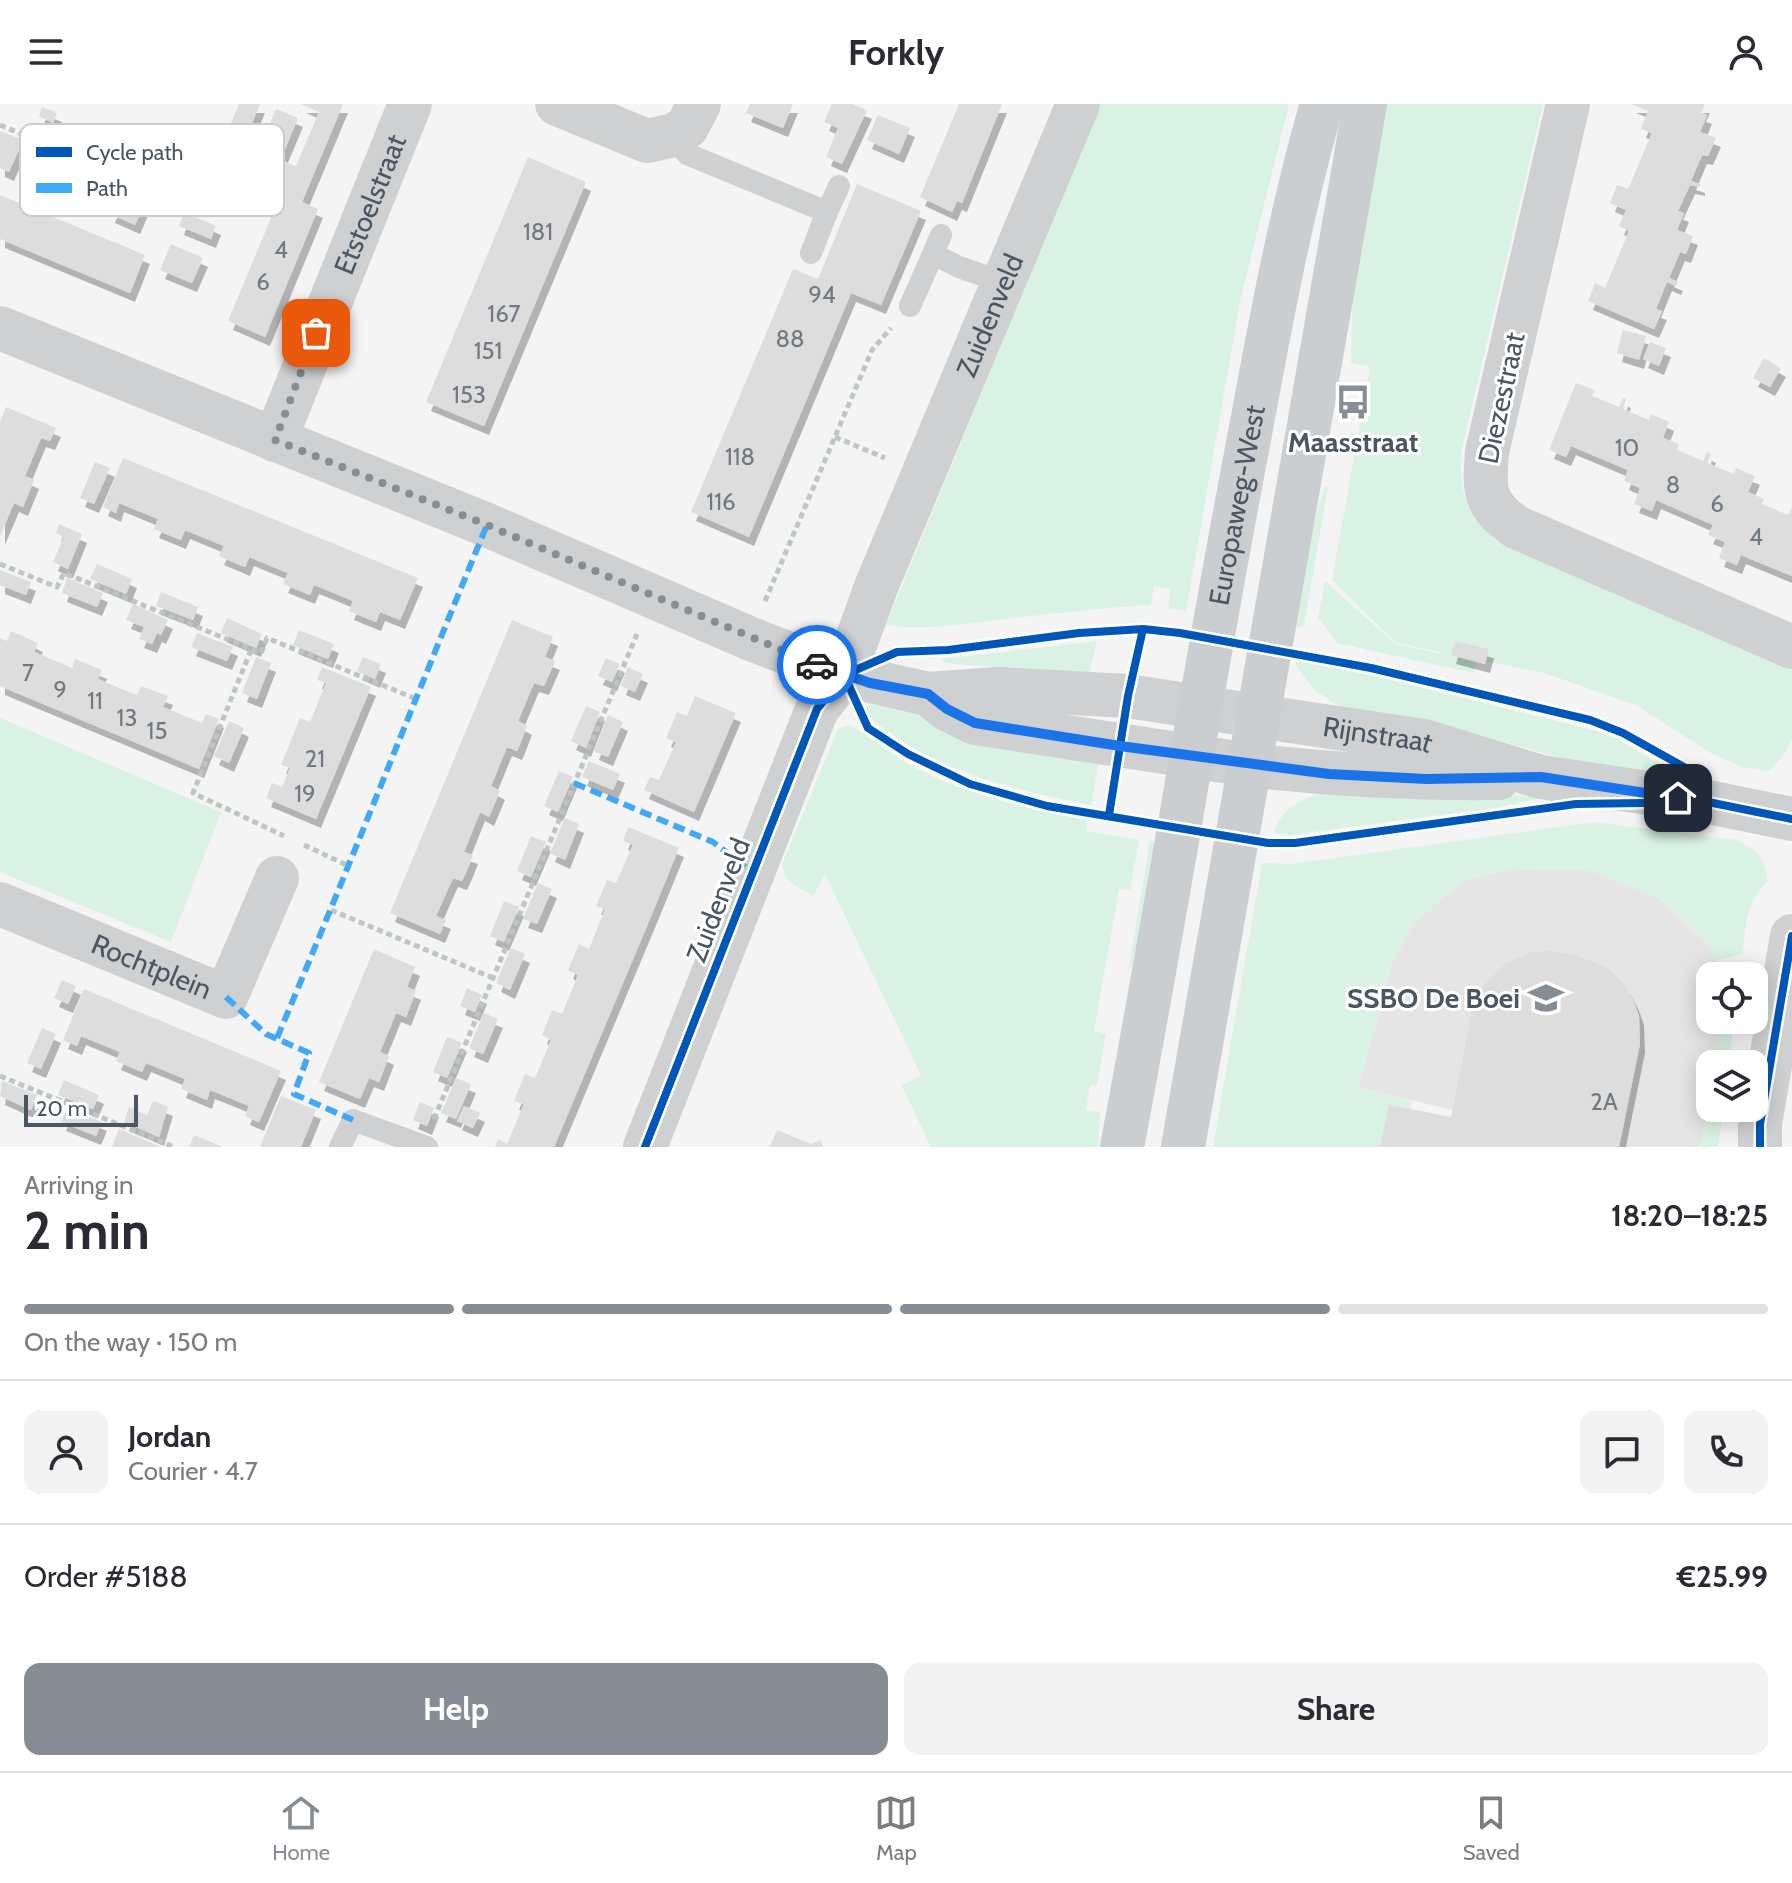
<!DOCTYPE html>
<html lang="en">
<head>
<meta charset="utf-8">
<style>
  body { margin:0; font-family:Cabin,sans-serif; background:#f2f2f3; color:#2b2b33; height:100vh; display:flex; flex-direction:column; font-size:30px; white-space:nowrap }
  * { box-sizing:border-box; margin:0 }
  p { font-size:26px; color:#7c7c81 }
  .icon { flex:none; width:44px; height:44px; fill:none; stroke:currentColor; stroke-width:2; stroke-linecap:round; stroke-linejoin:round }
  .map { position:relative; height:1043px; overflow:hidden }
  .details { display:flex; flex-direction:column; background:#fff; flex:1 }
  .details>* { flex:none }
  .controls { position:absolute; left:1696px; top:858px; display:grid; gap:16px }
  .controls a { display:grid; place-items:center; width:72px; height:72px; border-radius:16px; background:#fff; box-shadow:0 4px 20px #0003; font-size:40px }
  .scale { position:absolute; left:24px; bottom:20px; width:114px; box-sizing:border-box; padding-left:8px; border:4px solid #4a5661; border-top:0; font-size:22px; line-height:28px; white-space:nowrap; color:#4a5661; -webkit-text-stroke:6px #fff; paint-order:stroke }
  .pin { position:absolute; display:grid; place-items:center; width:68px; height:68px; color:#fff; margin:-34px; border-radius:16px; box-shadow:0 4px 12px #0006 }
  .courier { position:absolute; display:grid; place-items:center; width:80px; height:80px; margin:-40px; border:6px solid #1a73e8; border-radius:50%; background:#fff; color:#222; box-shadow:0 2px 10px #0007 }
  .overview em { font-style:normal; font-weight:700 }
  .overview div { display:flex; flex-direction:column-reverse }
  .overview { display:flex; align-items:center; justify-content:space-between; height:136px; padding:0 24px }
  h1 { font-size:52px; font-weight:700; line-height:60px }
  .bar { display:grid; grid-template-columns:repeat(4,1fr); gap:12px 8px; align-content:center; height:96px; padding:0 24px }
  .bar i { height:10px; border-radius:6px; background:#e1e1e2 }
  .bar .selected { background:#868d94 }
  .bar p { grid-column:span 4 }
  .line { display:flex; align-items:center; gap:20px; padding:0 24px; border-top:2px solid #e1e1e2 }
  .line div { flex:1 }
  .round { display:grid; place-items:center; flex:none; width:84px; height:84px; border-radius:16px; background:#f2f2f3 }
  .cta { display:flex; gap:16px; margin-top:auto; padding:16px 24px }
  .cta a { flex:1; height:92px; border-radius:16px; background:#868d94; color:#fff; font-size:32px; font-weight:700; line-height:92px; text-align:center }
  .cta a+a { background:#f2f2f3; color:#2b2b33 }
  header { display:flex; justify-content:space-between; align-items:center; height:104px; padding:0 24px; background:#fff; font-size:36px; font-weight:700 }
  .dock { display:flex; justify-content:space-around; align-items:center; height:112px; border-top:2px solid #e1e1e2; background:#fff; font-size:22px; color:#7c7c81 }
  .dock a { display:grid; justify-items:center; gap:4px }
  .dock .selected { color:#868d94 }
  .map>svg:first-child { display:block }
  .education { fill:#e6e5e6 }
  .green { fill:#d9f2e3 }
  .building { fill:#ddddde; filter:url(#shadow) }
  .lines { fill:none; stroke-linecap:round; stroke-linejoin:round }
  .path { stroke:#bcc7c4; stroke-width:5; stroke-dasharray:6 4; stroke-linecap:butt }
  .service { stroke:#ced0d2; stroke-width:22 }
  .minor { stroke:#ced0d2; stroke-width:44 }
  .tertiary { stroke:#ced0d2; stroke-width:44 }
  .primary { stroke:#caced1; stroke-width:44 }
  .quiet { stroke:#3fa9f5; stroke-width:6; stroke-dasharray:12 6; stroke-linecap:butt }
  .cycleway-casing { stroke:#fff; stroke-width:13 }
  .cycleway { stroke:#0057b8; stroke-width:8 }
  .done { stroke:#868d94; stroke-width:8; stroke-dasharray:0 14.4 }
  .route { stroke:#1a73e8; stroke-width:10 }
  .labels { text-anchor:middle; dominant-baseline:central; stroke-width:6; stroke-linejoin:round; paint-order:stroke }
  .number-label { font-size:24px; fill:#707881 }
  .street-label { font-size:28px; fill:#4a5661; stroke:#fff }
  .poi-label { font-size:28px; font-weight:bold; fill:#4a5661; stroke:#fff }
  .key { fill:#fff; stroke:#c9ccd0; stroke-width:2 }
  .key-label { font-size:22px; fill:#4a5661 }
</style>
</head>
<body>
<header><svg class="icon" aria-label="menu" viewBox="0 0 24 24"><path d="M4 6h16M4 12h16M4 18h16"/></svg>Forkly<svg class="icon" aria-label="person" viewBox="0 0 24 24"><circle cx="12" cy="8" r="4"/><path d="M4 21q1-7 8-7t8 7"/></svg></header>
<div class="map">
<svg width="1792" height="1043" viewBox="0 0 1792 1043">
  <defs>
    <filter id="shadow"><feDropShadow dx="5" dy="9" stdDeviation="0" flood-color="#0004"/></filter>
  </defs>
  <rect width="100%" height="100%" fill="#f4f4f4"/>
  <!-- education -->
  <path class="education" d="M1512 765 1589 766 1660 795 1709 842 1723 872H1710V916H1734L1728 960H1710V1004H1723L1718 1043H1613L1358 984 1392 860 1414 819 1462 777Z"/>
  <!-- green -->
  <path class="green" d="M1100 0H1289L1241 193 1186 507 1168 504 1171 485 1154 482 1151 501C1099 504 1048 510 997 516 960 520 923 527 886 521Z
    M1383 0H1543L1461 348C1461 393 1463 406 1497 438L1792 561V635L1783 652 1769 667 1742 663 1709 648 1636 601 1541 568 1452 551 1476 558 1473 569 1337 539 1318 513 1325 477 1395 540 1442 550 1441 548 1396 539 1332 476 1370 263 1351 259 1353 165Z
    M1325 382 1328 383 1304 521 1285 528 1294 485Z
    M1097 537 1089 570 943 559 942 555Z
    M1300 557 1370 571 1593 626 1617 635 1682 673 1608 667 1465 627 1345 606 1314 586 1295 560Z
    M875 601 912 608 1099 658 1091 701C1015 686 922 664 865 608L866 602Z
    M0 614 221 708 171 838 0 768Z
    M849 621C872 632 891 652 915 664 970 692 1028 705 1087 716V727L1139 736 1130 786 1119 785 1094 927 1106 930 1097 982 1090 981 1086 1006 1100 1008 1098 1043H931L902 982 921 971 825 770 813 792C797 782 782 778 783 758L837 628 839 624Z
    M1378 685 1539 692 1541 694 1500 703 1290 731 1274 729C1287 685 1341 687 1378 685Z
    M1594 718 1736 736C1756 745 1766 754 1768 777 1745 801 1746 818 1743 850L1715 857 1709 842 1660 795 1589 766 1512 765 1462 777 1414 819 1392 860 1358 984 1412 997 1402 1043H1213L1262 759 1291 760Z
    M1150 737 1164 740 1131 865 1129 863Z
    M1725 916H1734L1728 960H1716Z
    M1710 993V1004H1723L1718 1043H1700Z"/>
  <!-- building -->
  <path class="building" d="M239 0H260L248 29 230 21Z
    M301 0H343L302 98 318 105 265 233 228 217 281 90 260 81 272 53 296 62 319 8Z
    M750 0H793L783 24 746 9Z
    M832 0H852L867 6 842 60 826 53 838 24 824 18Z
    M959 0H1002L962 99 957 97 952 108 920 93Z
    M1631 0H1705L1701 9 1707 11 1700 28 1716 34 1708 52 1702 51 1691 77 1700 80V83L1690 81 1678 107 1684 109 1677 126 1693 132 1686 150 1680 148 1669 174 1678 178 1676 182 1667 178 1656 205 1662 207 1654 225 1588 197 1595 179 1605 184 1629 127 1619 122 1626 106 1610 99 1617 81 1628 85 1652 29 1641 25 1648 7Z
    M42 3 57 9 53 19 39 12Z
    M276 5 298 14 282 52 260 43Z
    M878 11 910 24 899 50 867 36Z
    M0 27 23 36 9 68 0 64Z
    M528 53 586 78 484 322 426 298Z
    M123 78 149 89 135 121 110 110Z
    M857 80 921 107 881 201 851 189 749 433 691 408 793 165 818 175Z
    M0 91 145 151 130 189 0 135Z
    M184 108 216 122 211 135 179 122Z
    M171 140 203 154 192 179 160 166Z
    M1623 226 1646 232 1639 256 1617 249Z
    M1650 238 1666 244 1659 262 1643 255Z
    M1764 254 1781 264 1770 283 1753 274Z
    M1576 279 1595 286 1592 292 1619 303 1623 294 1626 295 1623 305 1649 316 1651 310 1669 318 1663 334 1679 340 1677 346 1703 357 1707 348 1711 350 1707 359 1734 370 1736 364 1755 372 1748 388 1764 395 1762 400 1788 411 1792 403V472L1741 451 1737 461 1719 454 1725 438 1708 431 1713 421 1656 396 1652 407 1634 400 1640 384 1624 377 1628 366 1571 342 1566 353 1549 346Z
    M6 303 56 324 50 337 41 334 25 372 34 376 23 403 14 399 0 432V318Z
    M123 354 418 474 400 516 380 508 376 518 349 507 353 497 334 489 314 481 310 491 283 480 288 469 249 453 245 463 219 452 224 442 185 426 181 436 154 425 158 415 119 399 116 409 103 403Z
    M95 358 110 364 94 400 80 394Z
    M59 420 82 430 68 465 53 458 64 433 56 429Z
    M97 460 132 475 126 490 90 475Z
    M0 466 31 478 26 491 0 481Z
    M67 474 103 489 97 503 62 489Z
    M161 488 198 503 193 516 156 502Z
    M133 500 168 516 161 531 157 529 152 540 139 535 144 523 126 516Z
    M227 514 262 530 256 544 221 529Z
    M512 516 553 533 545 553 555 557 544 582 534 579 518 617 527 622 522 635 517 647 507 643 491 682 500 687 489 713 480 708 464 748 473 751 468 764 462 777 453 774 436 812 446 816 440 830 390 809Z
    M299 526 334 540 328 555 293 541Z
    M11 527 38 539 34 548 72 564 75 555 102 566 98 575 117 583 137 591 141 582 168 592 163 603 202 619 206 610 219 615 199 665 0 582V534L7 537Z
    M197 529 233 543 227 557 191 543Z
    M1455 537 1489 545 1485 560 1451 551Z
    M256 553 271 559 257 595 242 589Z
    M363 553 381 560 375 575 357 567Z
    M606 554 620 560 612 578 598 572Z
    M322 563 371 583 316 715 266 694 272 679 282 683 290 664 281 661 300 614 310 618 326 579 317 576Z
    M628 563 643 570 635 588 621 582Z
    M695 592 736 609 694 708 644 686 650 673 659 676 676 638 666 634 677 608 687 612Z
    M586 602 600 608 586 644 571 637Z
    M608 611 623 618 608 653 594 647Z
    M229 617 244 624 229 659 214 652Z
    M589 657 620 670 613 686 582 673Z
    M559 667 573 673 558 708 544 702Z
    M565 714 579 720 565 756 550 749Z
    M628 723 679 744 652 810 554 1043H495L498 1035 507 1040 524 1000 514 997 525 970 535 974 551 936 542 931 552 906 562 910 578 871 568 866 579 840 589 845 605 805 596 802 607 776 616 779 633 741 623 737Z
    M531 732 546 738 531 773 517 767Z
    M538 779 552 785 537 820 523 815Z
    M504 797 519 803 504 838 490 832Z
    M511 844 525 850 510 886 496 879Z
    M374 845 415 863 407 883 416 887 406 913 396 909 380 948 389 952 379 978 369 974 360 995 319 978Z
    M1548 847 1575 851 1606 863 1626 882 1634 898 1639 912 1640 940 1619 1043H1380L1389 1001 1451 1013 1472 907 1483 882 1505 860 1532 848Z
    M62 876 76 882 68 900 54 894Z
    M467 884 482 891 475 908 460 902Z
    M84 885 281 967 259 1018 245 1012 249 1002 230 994 210 986 207 996 181 985 185 975 146 959 142 968 116 957 120 948 81 932 77 942 63 936Z
    M484 909 498 915 483 950 469 944Z
    M42 924 56 930 41 965 27 959Z
    M447 933 462 939 447 974 433 968Z
    M456 974 471 980 456 1015 441 1009Z
    M64 976 99 991 93 1005 58 991Z
    M2 977 37 991 31 1006 0 992Z
    M281 992 316 1006 301 1043H260Z
    M153 997 168 1003 159 1033 124 1018 129 1003 147 1011Z
    M420 998 434 1004 427 1022 413 1016Z
    M464 1002 480 1009 473 1024 457 1017Z
    M67 1004 102 1018 96 1032 61 1018Z
    M119 1025 135 1032 161 1043H112Z
    M777 1026 811 1040 820 1036 823 1043H770Z
    M194 1031 223 1043H189Z"/>
  <g class="lines">
    <!-- path -->
    <path class="path" d="M0 21 216 111
      M835 333 885 354
      M0 460 57 483 64 469 261 549 267 534 414 594
      M765 497 872 246 891 224
      M251 546 193 689 284 732
      M304 741 349 762
      M331 806 493 874
      M0 972 174 1043
      M434 1015 637 530"/>
    <!-- service -->
    <path class="service" d="M674 31 687 50 827 108 839 82
      M811 149 827 108
      M933 150 941 131
      M910 202 933 150 959 163 1002 178
      M340 1043 353 1016 427 1043"/>
    <!-- minor -->
    <g class="minor">
      <path d="M557 0 647 37 674 31 687 23 699 0"/>
      <path d="M1568 0 1487 348C1484 386 1483 400 1516 423L1792 543"/>
      <path id="s1" d="M275 336 410 0"/>
      <path id="s2" d="M1257 612 1424 637 1541 673 1708 698 1792 715"/>
      <path d="M1249 661C1332 671 1415 675 1499 674"/>
      <path id="s3" d="M0 800 226 893 277 774"/>
      <path id="s4" d="M645 1043 817 605 844 571 876 483 1078 0"/>
      <path d="M1760 1043V1020L1792 832"/>
    </g>
    <!-- tertiary -->
    <path class="tertiary" d="M0 224 487 421 751 535 844 571 928 590 998 585 1128 592 1257 612
      M928 590 947 605 975 619 1249 661"/>
    <!-- primary -->
    <g class="primary">
      <path id="s5" d="M1122 1043C1164 822 1199 599 1241 377 1265 251 1286 124 1322 0"/>
      <path d="M1183 1043 1365 0"/>
    </g>
    <!-- quiet -->
    <path class="quiet" d="M574 679 713 738 753 769
      M226 893 266 930 309 949 294 990 353 1016
      M277 934C349 764 416 592 487 421"/>
    <!-- cycleway casing -->
    <g class="cycleway-casing">
      <path id="cycleway" d="M844 571 868 624 908 650 970 680 1047 702 1268 739H1295L1576 700 1708 698 1792 715
        M1109 711 1128 592 1143 525
        M645 1043 817 605 844 571 897 548 948 546 1079 529 1143 525 1180 529 1371 564 1590 616 1623 629 1684 663 1708 698
        M1760 1043V1020L1792 832"/>
    </g>
    <!-- cycleway -->
    <use href="#cycleway" class="cycleway"/>
  </g>
  <g class="lines">
    <!-- done -->
    <path class="done" d="M316 229 275 336 487 421 817 561"/>
    <!-- route -->
    <path class="route" d="M817 561 870 579 928 590 947 605 975 619 1120 642 1329 670 1426 675 1541 673 1678 694"/>
  </g>
  <!-- icons -->
  <defs>
    <g id="bus-bare" transform="scale(2.76)"><path d="M-5-6H5V4H4V6H2V4H-2V6H-4V4H-5ZM-3.5-4V0h7V-4ZM-3.5 1.2v1.5H-2V1.2ZM2 1.2v1.5H3.5V1.2Z" fill="#868d94" stroke="#fff" stroke-width="2.5" paint-order="stroke"/></g>
    <g id="school-bare" transform="scale(2.76)"><path d="M0-5L7-2L0 1L-7-2ZM-4 1L0 2.5L4 1V4Q0 6-4 4Z" fill="#868d94" stroke="#fff" stroke-width="2.5" paint-order="stroke"/></g>
  </defs>
  <g fill-rule="evenodd">
    <use href="#bus-bare" x="1353" y="298"/>
    <use href="#school-bare" x="1546" y="894"/>
  </g>
  <g class="labels">
    <!-- number labels -->
    <g class="number-label">
      <text x="538" y="127">181</text>
      <text x="281" y="145">4</text>
      <text x="263" y="177">6</text>
      <text x="822" y="190">94</text>
      <text x="504" y="209">167</text>
      <text x="790" y="234">88</text>
      <text x="488" y="246">151</text>
      <text x="469" y="290">153</text>
      <text x="1627" y="343">10</text>
      <text x="740" y="352">118</text>
      <text x="1673" y="380">8</text>
      <text x="721" y="397">116</text>
      <text x="1717" y="399">6</text>
      <text x="1756" y="432">4</text>
      <text x="28" y="568">7</text>
      <text x="60" y="585">9</text>
      <text x="95" y="596">11</text>
      <text x="127" y="613">13</text>
      <text x="157" y="626">15</text>
      <text x="315" y="654">21</text>
      <text x="305" y="689">19</text>
      <text x="1604" y="997">2A</text>
    </g>
    <!-- street labels -->
    <g class="street-label">
      <text stroke="none"><textPath href="#s1" startOffset="254">Etstoelstraat</textPath></text>
      <text stroke="none"><textPath href="#s4" startOffset="902">Zuidenveld</textPath></text>
      <text transform="translate(1501 294) rotate(-78)">Diezestraat</text>
      <text stroke="none"><textPath href="#s5" startOffset="652">Europaweg-West</textPath></text>
      <text stroke="none"><textPath href="#s2" startOffset="122">Rijnstraat</textPath></text>
      <text transform="translate(718 796) rotate(-69)">Zuidenveld</text>
      <text stroke="none"><textPath href="#s3" startOffset="164">Rochtplein</textPath></text>
    </g>
    <!-- poi labels -->
    <g class="poi-label">
      <text x="1353" y="338">Maasstraat</text>
      <text x="1520" y="894" text-anchor="end">SSBO De Boei</text>
    </g>
  </g>
  <!-- legend -->
  <rect x="20" y="20" width="264" height="92" rx="12" class="key"/>
  <rect x="36" y="43" width="36" height="10" fill="#0057b8"/>
  <rect x="36" y="79" width="36" height="10" fill="#3fa9f5"/>
  <g class="key-label">
    <text x="86" y="56">Cycle path</text>
    <text x="86" y="92">Path</text>
  </g>
</svg>
<div class="controls">
<a><svg class="icon" aria-label="locate" viewBox="0 0 24 24"><circle cx="12" cy="12" r="6"/><path d="M12 2v4M12 18v4M2 12h4M18 12h4"/></svg></a>
<a><svg class="icon" aria-label="layers" viewBox="0 0 24 24"><path d="M12 4l9 5-9 5-9-5zM3 14l9 5 9-5"/></svg></a>
</div>
<div class="scale">20 m</div>
<div class="pin" style="left:316px;top:229px;background:#ea580c"><svg class="icon" aria-label="bag" viewBox="0 0 24 24"><path d="M5 8h14l-1 12H6zM9 8a3 3 0 0 1 6 0"/></svg></div>
<div class="pin" style="left:1678px;top:694px;background:#1f2937"><svg class="icon" aria-label="home" viewBox="0 0 24 24"><path d="M3 11l9-7 9 7M6 9v11h12V9"/></svg></div>
<div class="courier" style="left:817px;top:561px"><svg class="icon" aria-label="car" viewBox="0 0 24 24"><path d="M5 17H2v-5l4-1 3-4h7l3 4 3 1v5h-3M9 17h6M6 11h13"/><circle cx="7" cy="17" r="2"/><circle cx="17" cy="17" r="2"/></svg></div>
</div>
<section class="details">
<div class="overview"><div><h1>2 min</h1><p>Arriving in</p></div><em>18:20–18:25</em></div>
<div class="bar"><i class="selected"></i><i class="selected"></i><i class="selected"></i><i></i><p>On the way · 150 m</p></div>
<div class="line" style="height:144px"><a class="round"><svg class="icon" aria-label="person" viewBox="0 0 24 24"><circle cx="12" cy="8" r="4"/><path d="M4 21q1-7 8-7t8 7"/></svg></a><div><b>Jordan</b><p>Courier · 4.7</p></div><a class="round"><svg class="icon" aria-label="chat" viewBox="0 0 24 24"><path d="M4 5h16v11H9l-5 4z"/></svg></a><a class="round"><svg class="icon" aria-label="phone" viewBox="0 0 24 24"><path d="M5 4h4l2 5-3 2q2 4 5 5l2-3 5 2v4C11 20 4 13 5 4z"/></svg></a></div>
<div class="line" style="height:104px"><div>Order #5188</div><b>€25.99</b></div>
<div class="cta"><a>Help</a><a>Share</a></div>
</section>
<nav class="dock">
<a class="selected"><svg class="icon" aria-label="home" viewBox="0 0 24 24"><path d="M3 11l9-7 9 7M6 9v11h12V9"/></svg>Home</a>
<a><svg class="icon" aria-label="map" viewBox="0 0 24 24"><path d="M3 6l6-2 6 2 6-2v14l-6 2-6-2-6 2zM9 4v14M15 6v14"/></svg>Map</a>
<a><svg class="icon" aria-label="saved" viewBox="0 0 24 24"><path d="M7 4h10v16l-5-4-5 4z"/></svg>Saved</a>
</nav>
</body>
</html>
